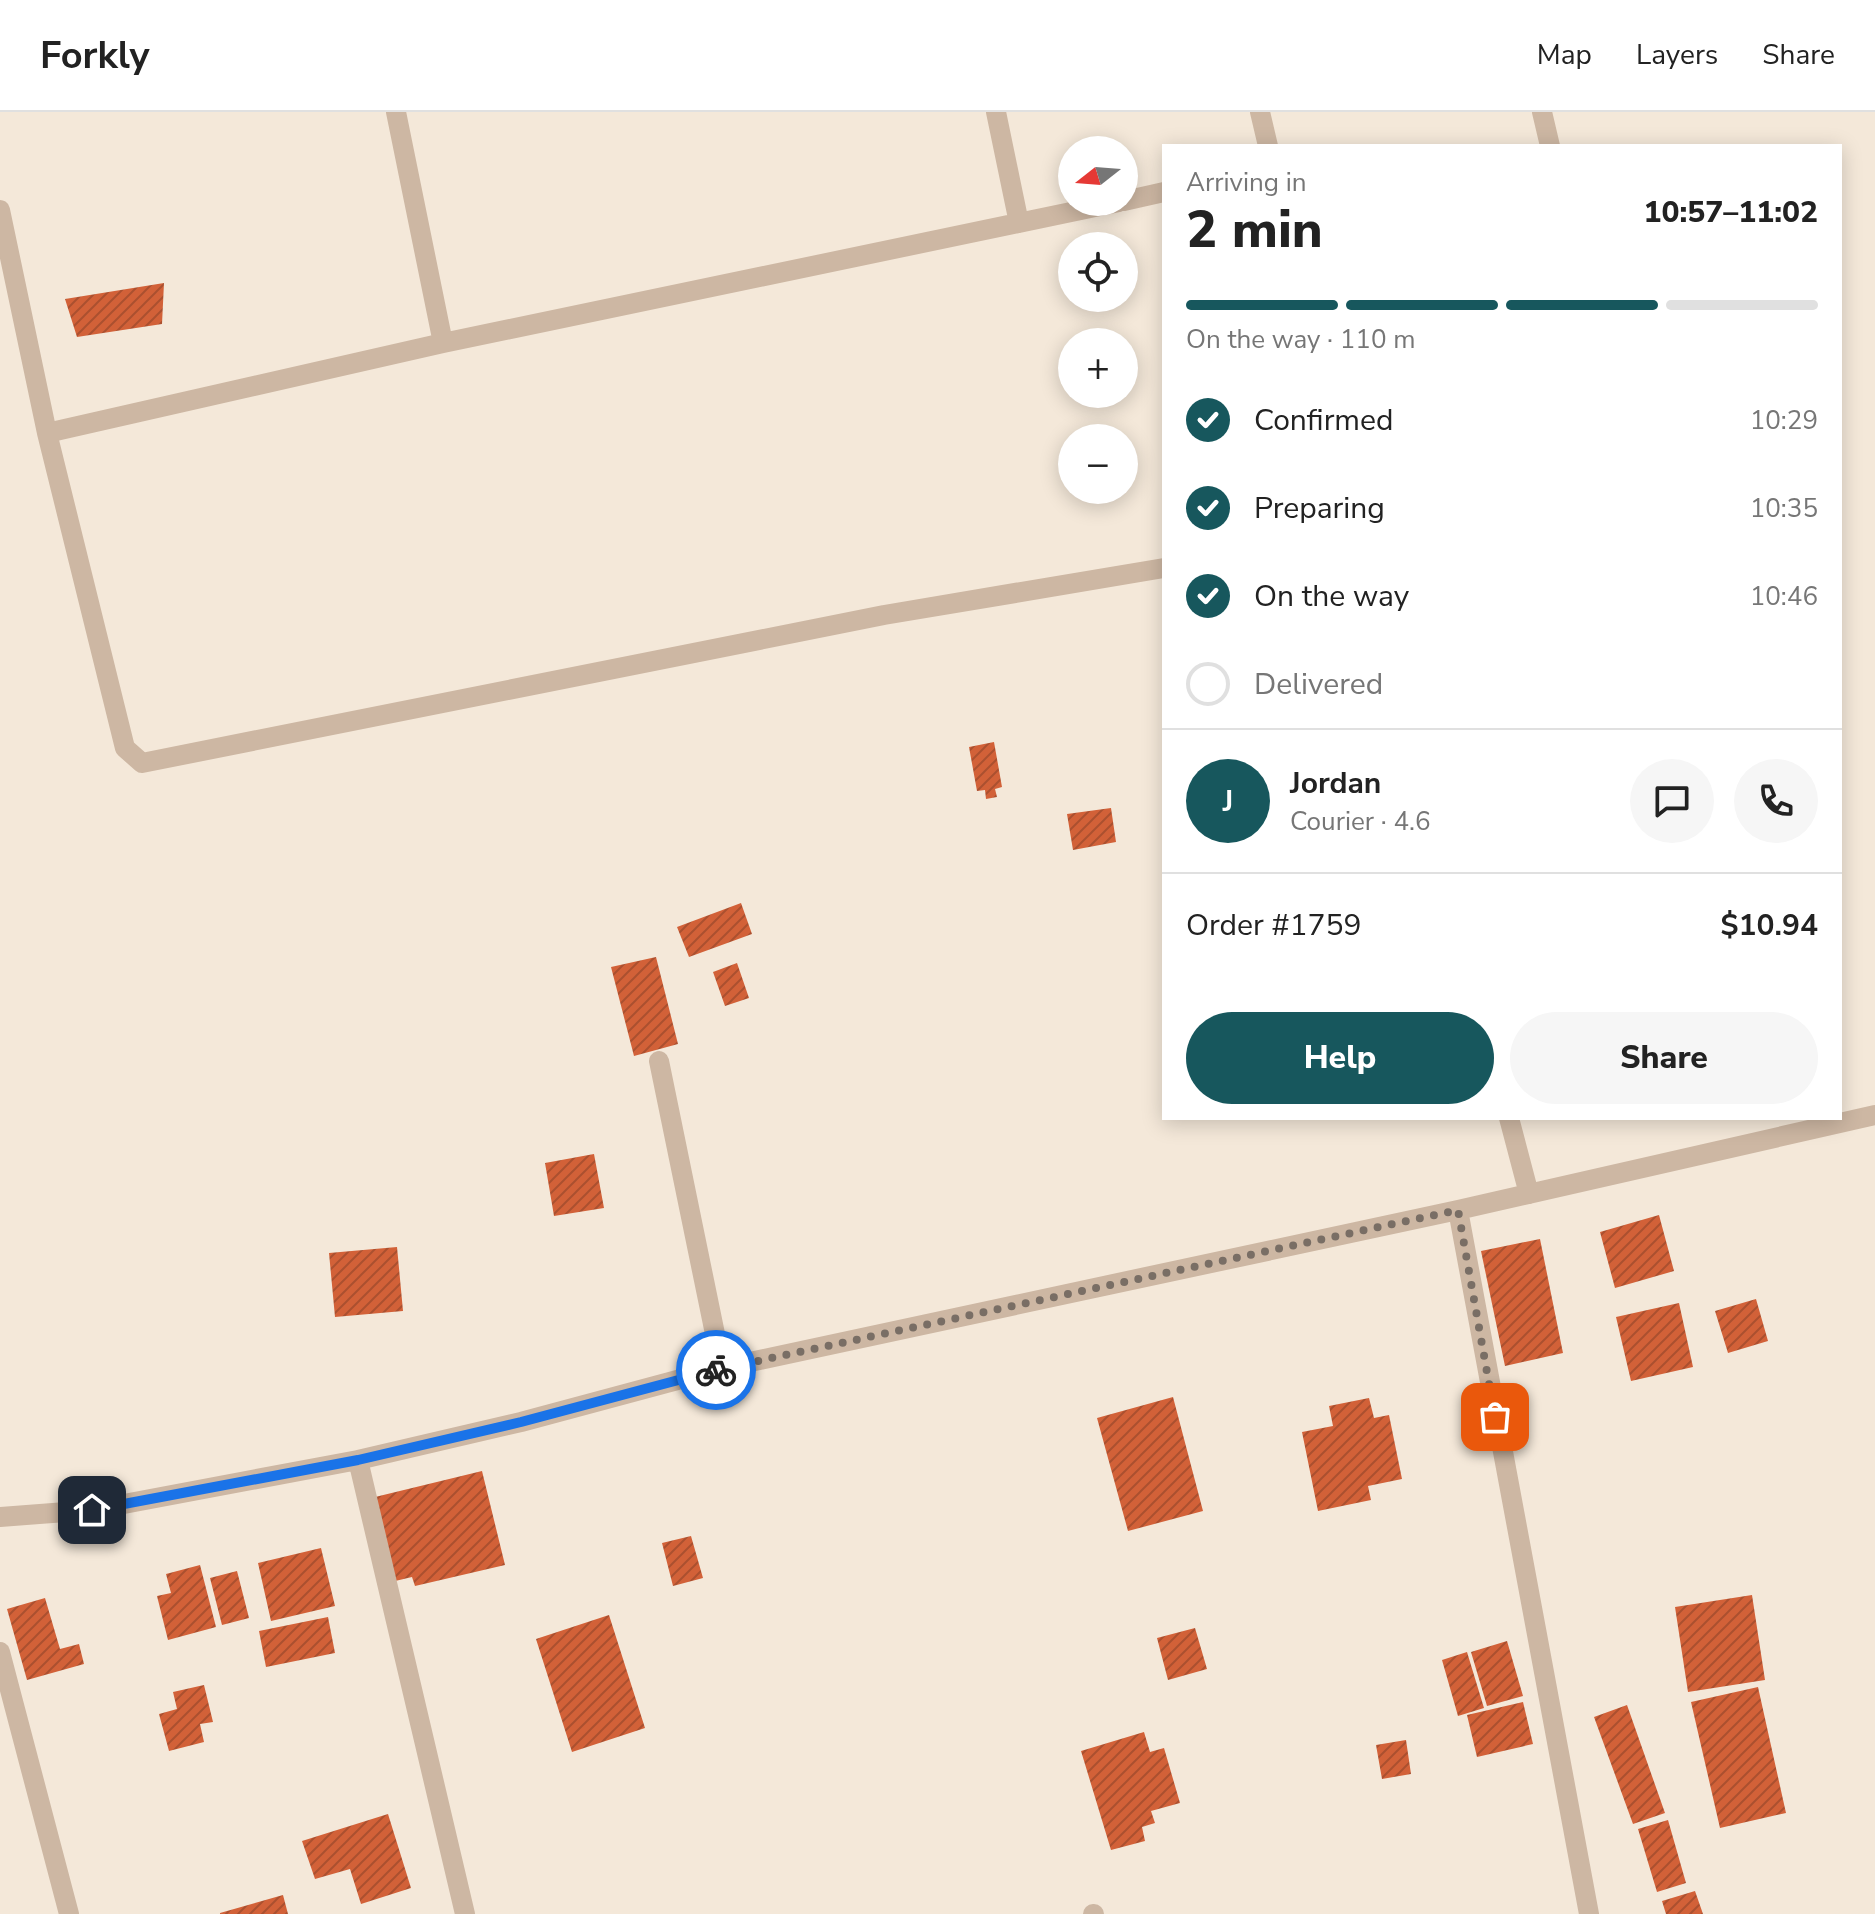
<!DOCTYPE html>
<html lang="en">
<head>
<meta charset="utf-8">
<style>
  body { margin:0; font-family:"Nunito Sans",sans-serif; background:#f6f6f6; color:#222; height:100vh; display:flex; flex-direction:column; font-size:30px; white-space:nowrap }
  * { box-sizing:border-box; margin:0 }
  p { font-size:26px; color:#767676 }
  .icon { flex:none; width:44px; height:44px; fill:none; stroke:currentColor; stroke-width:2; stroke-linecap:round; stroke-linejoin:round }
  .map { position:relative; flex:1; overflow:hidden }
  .sheet { position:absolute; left:1162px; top:32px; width:680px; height:976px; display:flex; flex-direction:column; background:#fff; border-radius:0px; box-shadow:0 4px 20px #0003 }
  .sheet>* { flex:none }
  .needle { width:52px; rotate:253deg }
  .controls { position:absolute; left:1058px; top:24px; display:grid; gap:16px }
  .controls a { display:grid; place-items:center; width:80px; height:80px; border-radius:50%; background:#fff; box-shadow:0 4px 20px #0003; font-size:40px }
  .pin { position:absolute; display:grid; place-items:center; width:68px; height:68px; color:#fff; margin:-34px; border-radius:16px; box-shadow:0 4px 12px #0006 }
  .courier { position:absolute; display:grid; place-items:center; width:80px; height:80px; margin:-40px; border:6px solid #1a73e8; border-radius:50%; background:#fff; color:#222; box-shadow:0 2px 10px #0007 }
  .overview em { font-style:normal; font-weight:800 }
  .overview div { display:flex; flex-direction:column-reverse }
  .overview { display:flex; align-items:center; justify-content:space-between; height:136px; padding:0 24px }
  h1 { font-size:52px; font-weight:800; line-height:60px }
  .bar { display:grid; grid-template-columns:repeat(4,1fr); gap:12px 8px; align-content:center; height:96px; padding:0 24px }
  .bar i { height:10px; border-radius:6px; background:#e0e0e0 }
  .bar .on { background:#17575d }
  .bar p { grid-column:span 4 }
  .line { display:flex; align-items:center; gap:20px; padding:0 24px; border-top:2px solid #e0e0e0 }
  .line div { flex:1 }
  .round { display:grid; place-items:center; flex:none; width:84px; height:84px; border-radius:42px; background:#f6f6f6 }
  ol { padding:0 24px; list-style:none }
  li { display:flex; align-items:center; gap:24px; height:88px }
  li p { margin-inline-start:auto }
  li .icon { padding:8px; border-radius:50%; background:#17575d; color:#fff; stroke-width:4 }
  li:last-child { color:#767676 }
  li i { width:44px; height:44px; border:4px solid #e0e0e0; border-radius:50% }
  .cta { display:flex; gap:16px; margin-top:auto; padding:16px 24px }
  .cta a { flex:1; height:92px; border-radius:48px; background:#17575d; color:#fff; font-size:32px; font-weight:800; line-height:92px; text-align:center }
  .cta a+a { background:#f6f6f6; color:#222 }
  header { display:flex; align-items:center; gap:48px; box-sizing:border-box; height:112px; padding:0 40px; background:#fff; border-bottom:2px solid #e0e0e0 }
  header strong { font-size:38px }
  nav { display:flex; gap:44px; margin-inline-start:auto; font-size:28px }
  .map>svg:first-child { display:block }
  .building { fill:url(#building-hatch) }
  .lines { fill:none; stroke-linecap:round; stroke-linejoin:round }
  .lane { stroke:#cdb7a3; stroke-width:20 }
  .street { stroke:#cdb7a3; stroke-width:20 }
  .done { stroke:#796e65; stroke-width:8; stroke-dasharray:0 14.4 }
  .route { stroke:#1a73e8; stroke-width:10 }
</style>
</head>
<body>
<header>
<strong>Forkly</strong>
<nav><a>Map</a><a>Layers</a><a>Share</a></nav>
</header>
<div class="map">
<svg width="1875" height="1802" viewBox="0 0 1875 1802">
  <defs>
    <pattern id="building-hatch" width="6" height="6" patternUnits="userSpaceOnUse" patternTransform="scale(2)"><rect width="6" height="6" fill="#d26138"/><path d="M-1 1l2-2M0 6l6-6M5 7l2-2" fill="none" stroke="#ab502f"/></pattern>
  </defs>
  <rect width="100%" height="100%" fill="#f4e8d9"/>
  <!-- building -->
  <path class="building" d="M164 171 162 212 77 225 65 187Z
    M994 630 1002 675 995 677 997 685 986 687 985 678 977 679 969 635Z
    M1111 696 1116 730 1073 738 1067 702Z
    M741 791 752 822 689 845 677 815Z
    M656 845 678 932 634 944 611 855Z
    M737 851 749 886 725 894 713 860Z
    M594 1042 604 1096 554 1104 545 1051Z
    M1659 1103 1674 1159 1615 1176 1600 1120Z
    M1540 1127 1563 1241 1505 1254 1481 1139Z
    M397 1135 403 1199 335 1205 329 1141Z
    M1756 1187 1768 1229 1728 1241 1715 1199Z
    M1679 1191 1693 1255 1631 1269 1616 1205Z
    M1173 1285 1203 1399 1128 1419 1097 1306Z
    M1369 1286 1374 1306 1389 1303 1402 1367 1368 1374 1371 1388 1318 1399 1302 1320 1333 1314 1329 1294Z
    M482 1359 505 1453 415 1474 412 1465 391 1470 371 1386Z
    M691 1424 703 1466 673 1474 662 1431Z
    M321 1436 335 1494 271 1509 258 1451Z
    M200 1453 216 1515 168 1528 157 1484 171 1481 166 1462Z
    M237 1459 249 1506 222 1513 210 1466Z
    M1752 1483 1765 1568 1688 1580 1675 1495Z
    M45 1486 60 1537 79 1532 84 1552 27 1568 7 1497Z
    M609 1503 645 1616 572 1640 536 1527Z
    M328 1505 335 1541 266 1555 259 1519Z
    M1195 1516 1207 1557 1168 1568 1157 1526Z
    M1507 1529 1523 1584 1487 1594 1471 1540Z
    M1467 1540 1484 1596 1458 1604 1442 1548Z
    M204 1573 213 1610 200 1612 204 1630 169 1639 159 1602 177 1597 173 1580Z
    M1758 1575 1786 1701 1720 1716 1691 1590Z
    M1523 1590 1533 1632 1477 1645 1467 1603Z
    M1627 1593 1665 1701 1633 1712 1594 1605Z
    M1144 1620 1150 1640 1164 1636 1180 1691 1151 1699 1155 1711 1142 1715 1145 1729 1111 1738 1081 1639Z
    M1406 1628 1411 1662 1382 1667 1376 1633Z
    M388 1702 411 1776 361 1792 350 1757 315 1767 302 1729Z
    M1668 1708 1686 1771 1657 1780 1638 1717Z
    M1695 1779 1703 1802H1666L1662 1789Z
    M283 1783 288 1802H220V1801Z"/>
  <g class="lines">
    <!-- lane -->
    <path class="lane" d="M396 0 443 231
      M996 0 1019 111
      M1260 0 1268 34
      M1124 89 1164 80
      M0 98 47 321 125 636 142 651 884 503 1164 456
      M47 321 443 231 1119 90"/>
    <!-- street -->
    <path class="street" d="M1542 0 1550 34
      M659 949 722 1256
      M1509 1006 1529 1082
      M1458 1098 1589 1802
      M358 1348 465 1802
      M0 1405 92 1398 358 1348 521 1310 722 1256 1458 1098 1875 1003
      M0 1540 69 1802
      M1093 1802H1094"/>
  </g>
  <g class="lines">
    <!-- done -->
    <path class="done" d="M716 1258 1458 1098 1495 1305"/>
    <!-- route -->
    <path class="route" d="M92 1398 358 1348 521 1310 716 1258"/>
  </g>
</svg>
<div class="controls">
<a><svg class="needle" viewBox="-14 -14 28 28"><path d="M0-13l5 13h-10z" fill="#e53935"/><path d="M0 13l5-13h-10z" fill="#767676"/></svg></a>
<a><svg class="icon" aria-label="locate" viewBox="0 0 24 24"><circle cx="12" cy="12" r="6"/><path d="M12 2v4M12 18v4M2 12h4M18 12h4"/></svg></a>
<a>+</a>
<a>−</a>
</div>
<div class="pin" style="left:1495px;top:1305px;background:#ea580c"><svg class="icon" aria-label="bag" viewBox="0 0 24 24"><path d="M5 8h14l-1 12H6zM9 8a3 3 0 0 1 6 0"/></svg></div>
<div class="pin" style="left:92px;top:1398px;background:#1f2937"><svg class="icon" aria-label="home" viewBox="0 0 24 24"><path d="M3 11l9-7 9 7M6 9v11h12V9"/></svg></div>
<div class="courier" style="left:716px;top:1258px"><svg class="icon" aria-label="bike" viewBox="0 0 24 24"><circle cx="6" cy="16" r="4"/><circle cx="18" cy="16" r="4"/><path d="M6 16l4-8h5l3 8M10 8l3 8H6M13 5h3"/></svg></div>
<section class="sheet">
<div class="overview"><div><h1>2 min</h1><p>Arriving in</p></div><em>10:57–11:02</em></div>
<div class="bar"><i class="on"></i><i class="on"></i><i class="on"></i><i></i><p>On the way · 110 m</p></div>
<ol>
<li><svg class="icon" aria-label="check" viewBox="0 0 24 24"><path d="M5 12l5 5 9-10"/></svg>Confirmed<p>10:29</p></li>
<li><svg class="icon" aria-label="check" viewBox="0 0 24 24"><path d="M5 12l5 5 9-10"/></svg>Preparing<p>10:35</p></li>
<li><svg class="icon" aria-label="check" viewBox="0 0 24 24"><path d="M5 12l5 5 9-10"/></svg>On the way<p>10:46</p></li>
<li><i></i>Delivered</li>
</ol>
<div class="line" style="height:144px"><b class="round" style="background:#17575d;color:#fff">J</b><div><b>Jordan</b><p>Courier · 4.6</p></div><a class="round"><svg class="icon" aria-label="chat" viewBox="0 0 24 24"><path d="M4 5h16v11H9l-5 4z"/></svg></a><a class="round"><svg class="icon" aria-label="phone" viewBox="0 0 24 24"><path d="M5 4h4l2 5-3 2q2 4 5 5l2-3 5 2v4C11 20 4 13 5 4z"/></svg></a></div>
<div class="line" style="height:104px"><div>Order #1759</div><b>$10.94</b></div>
<div class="cta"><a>Help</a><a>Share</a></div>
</section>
</div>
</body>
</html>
